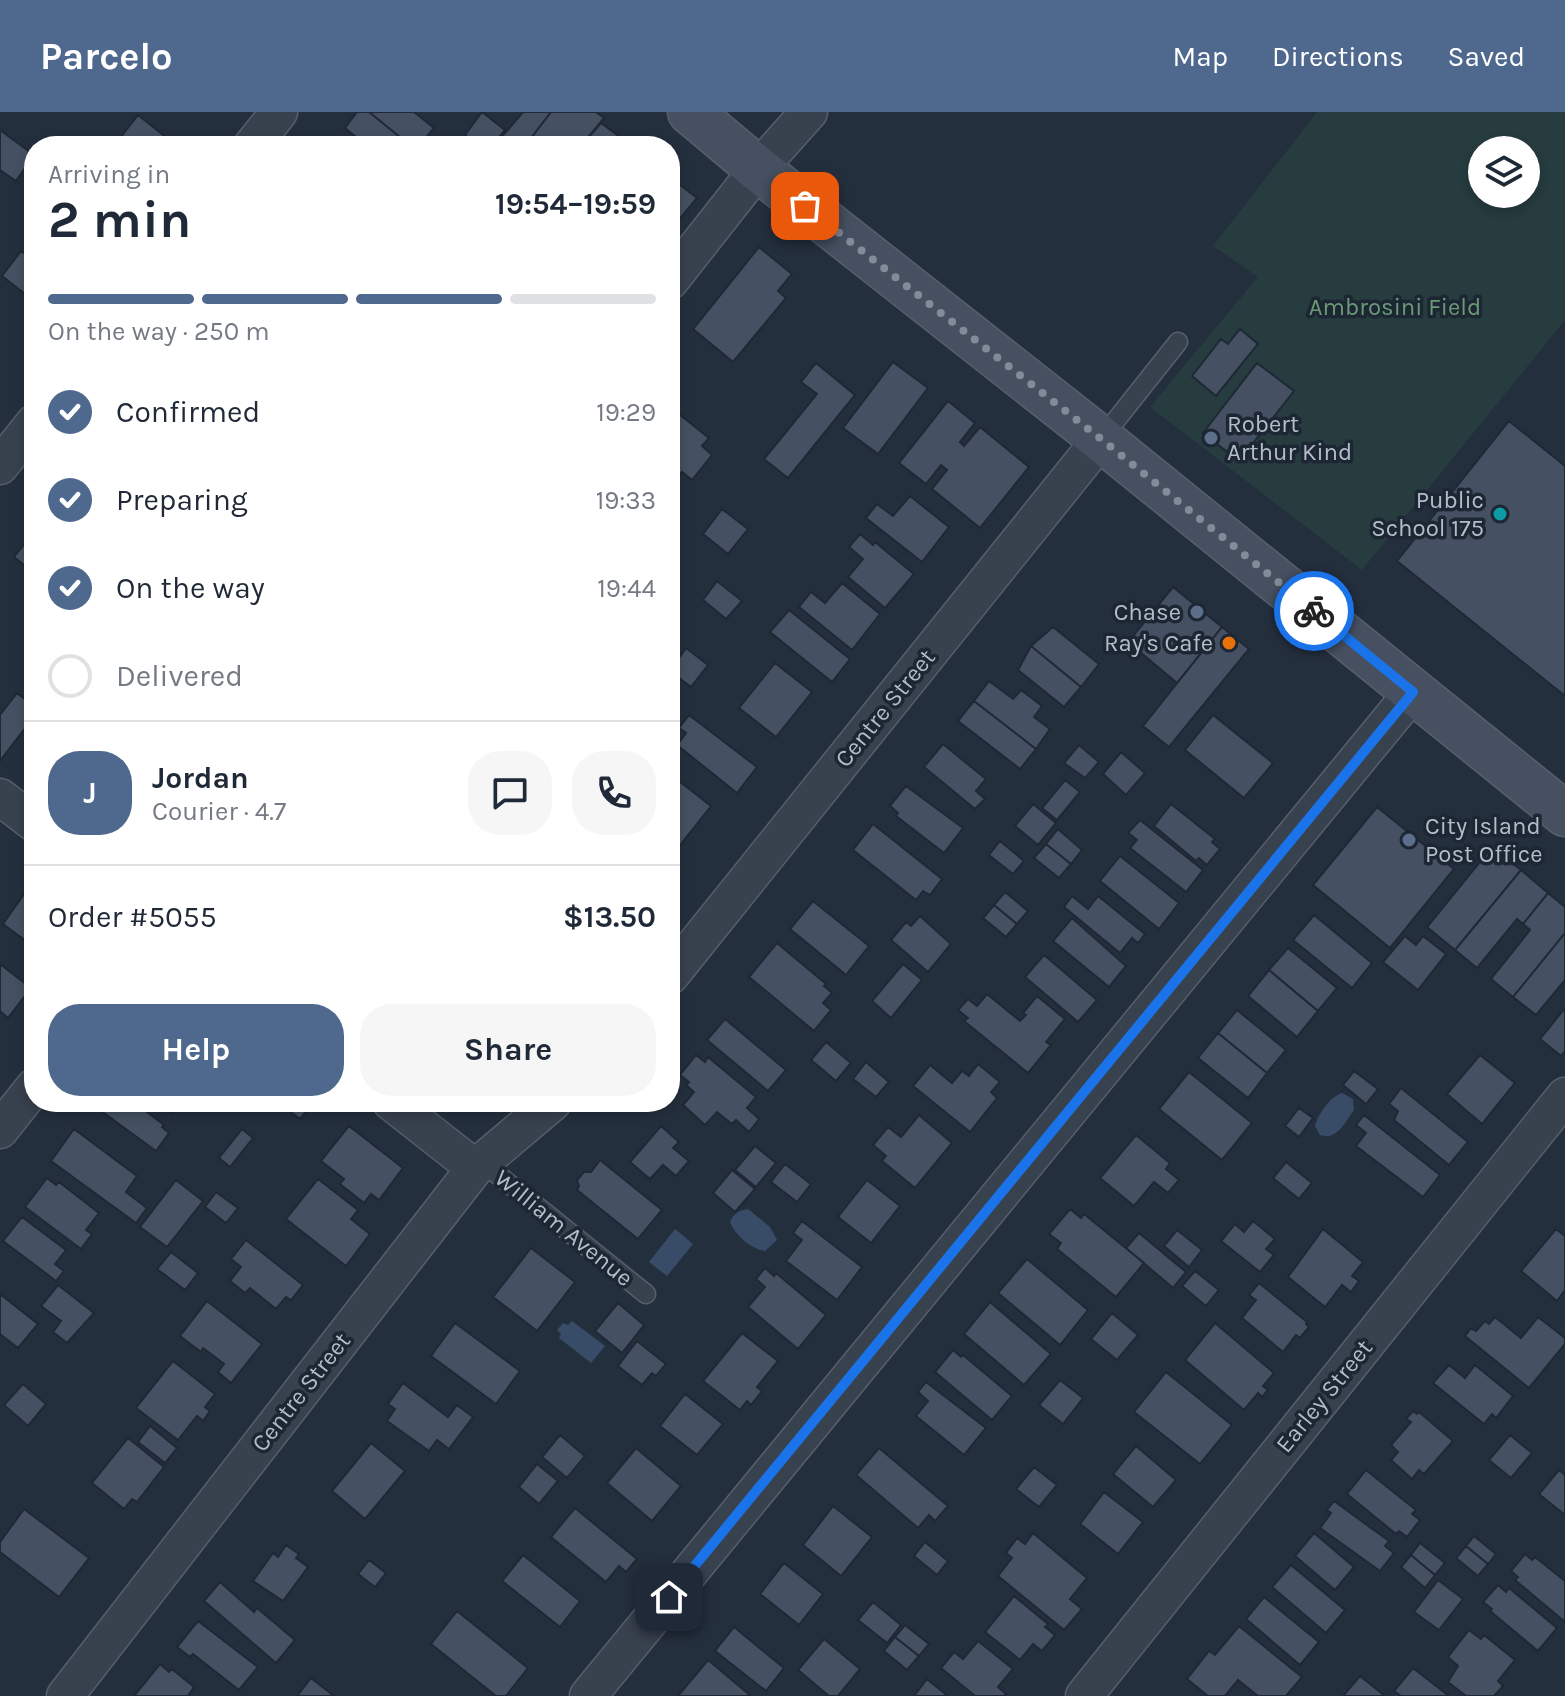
<!DOCTYPE html>
<html lang="en">
<head>
<meta charset="utf-8">
<style>
  body { margin:0; font-family:Karla,sans-serif; background:#f6f6f7; color:#1f2937; height:100vh; display:flex; flex-direction:column; font-size:30px; white-space:nowrap }
  * { box-sizing:border-box; margin:0 }
  p { font-size:26px; color:#747a83 }
  .icon { flex:none; width:44px; height:44px; fill:none; stroke:currentColor; stroke-width:2; stroke-linecap:round; stroke-linejoin:round }
  .map { position:relative; flex:1; overflow:hidden }
  .panel { position:absolute; left:24px; top:24px; width:656px; height:976px; display:flex; flex-direction:column; background:#fff; border-radius:32px; box-shadow:0 4px 12px #0003 }
  .panel>* { flex:none }
  .buttons { position:absolute; left:1468px; top:24px; display:grid; gap:16px }
  .buttons a { display:grid; place-items:center; width:72px; height:72px; border-radius:50%; background:#fff; box-shadow:0 4px 12px #0003; font-size:40px }
  .pin { position:absolute; display:grid; place-items:center; width:68px; height:68px; color:#fff; margin:-34px; border-radius:16px; box-shadow:0 4px 12px #0006 }
  .courier { position:absolute; display:grid; place-items:center; width:80px; height:80px; margin:-40px; border:6px solid #1a73e8; border-radius:50%; background:#fff; color:#222; box-shadow:0 2px 10px #0007 }
  .head em { font-style:normal; font-weight:700 }
  .head div { display:flex; flex-direction:column-reverse }
  .head { display:flex; align-items:center; justify-content:space-between; height:136px; padding:0 24px }
  h1 { font-size:52px; font-weight:700; line-height:60px }
  .bar { display:grid; grid-template-columns:repeat(4,1fr); gap:12px 8px; align-content:center; height:96px; padding:0 24px }
  .bar i { height:10px; border-radius:6px; background:#e0e1e3 }
  .bar .selected { background:#4f688e }
  .bar p { grid-column:span 4 }
  .line { display:flex; align-items:center; gap:20px; padding:0 24px; border-top:2px solid #e0e1e3 }
  .line div { flex:1 }
  .round { display:grid; place-items:center; flex:none; width:84px; height:84px; border-radius:32px; background:#f6f6f7 }
  ol { padding:0 24px; list-style:none }
  li { display:flex; align-items:center; gap:24px; height:88px }
  li p { margin-inline-start:auto }
  li .icon { padding:8px; border-radius:50%; background:#4f688e; color:#fff; stroke-width:4 }
  li:last-child { color:#747a83 }
  li i { width:44px; height:44px; border:4px solid #e0e1e3; border-radius:50% }
  .button { display:flex; gap:16px; margin-top:auto; padding:16px 24px }
  .button a { flex:1; height:92px; border-radius:32px; background:#4f688e; color:#fff; font-size:32px; font-weight:700; line-height:92px; text-align:center }
  .button a+a { background:#f6f6f7; color:#1f2937 }
  header { display:flex; align-items:center; gap:48px; box-sizing:border-box; height:112px; padding:0 40px; background:#4f688e; color:#fff }
  header strong { font-size:38px }
  nav { display:flex; gap:44px; margin-inline-start:auto; font-size:28px }
  .map>svg:first-child { display:block }
  .green { fill:#263c3f; fill-rule:evenodd }
  .water { fill:#394c67 }
  .building { fill:#455162; stroke:#1f2835; stroke-width:2 }
  .lines { fill:none; stroke-linecap:round; stroke-linejoin:round }
  .service-casing { stroke:#565f6c; stroke-width:21 }
  .minor-casing { stroke:#565f6c; stroke-width:39 }
  .secondary-casing { stroke:#565f6c; stroke-width:47 }
  .service { stroke:#38414e; stroke-width:18 }
  .minor { stroke:#38414e; stroke-width:36 }
  .secondary { stroke:#465061; stroke-width:44 }
  .done { stroke:#828b98; stroke-width:8; stroke-dasharray:0 14.4 }
  .route { stroke:#1a73e8; stroke-width:10 }
  .service-dot { fill:#5c6f8a; stroke:#1d2633; stroke-width:3 }
  .culture-dot { fill:#0f9aa8; stroke:#1d2633; stroke-width:3 }
  .food-dot { fill:#e8710a; stroke:#1d2633; stroke-width:3 }
  .labels { text-anchor:middle; dominant-baseline:central; stroke-width:7; stroke-linejoin:round; paint-order:stroke }
  .park-label { font-size:24px; fill:#6b9a76; stroke:#1d2633 }
  .poi-label { font-size:24px; fill:#b4bcc9; stroke:#1d2633; text-anchor:end }
  .street-label { font-size:24px; fill:#b4bcc9; stroke:#1d2633 }
</style>
</head>
<body>
<header>
<strong>Parcelo</strong>
<nav><a>Map</a><a>Directions</a><a>Saved</a></nav>
</header>
<div class="map">
<svg width="1565" height="1584" viewBox="0 0 1565 1584">
  <rect width="100%" height="100%" fill="#242f3e"/>
  <!-- green -->
  <path class="green" d="M1317 0H1565V208L1362 458 1150 295 1258 165 1213 134ZM1482 38H1526V82H1482Z"/>
  <!-- water -->
  <path class="water" d="M1342 981 1353 987 1354 998C1345 1010 1337 1029 1320 1023L1315 1014C1318 1002 1331 984 1342 981Z
    M748 1097 770 1115 777 1128 765 1139C751 1137 735 1123 730 1110 734 1101 738 1099 748 1097Z
    M675 1117 693 1132 667 1164 649 1150Z
    M572 1209 605 1234 591 1251 559 1226 561 1222 557 1218 563 1211 568 1213Z"/>
  <!-- building -->
  <path class="building" d="M357 0H369L411 34H367L345 16Z
    M369 0H414L434 16 419 34H411Z
    M482 0 505 18 492 34H479L465 23Z
    M523 0H551L525 34 495 33Z
    M551 0H596L604 6 581 34H525Z
    M138 3 177 34H104L112 25 117 30Z
    M601 11 632 34H581Z
    M0 18 34 43 16 69 0 58Z
    M670 65 697 86 670 119Z
    M759 135 792 162 778 179 786 186 733 250 693 217Z
    M21 139 34 148V189L2 164Z
    M1240 217 1258 232 1216 284 1192 264 1221 227 1228 232Z
    M893 250 928 276 878 342 843 316Z
    M816 251 855 283 788 366 764 347 817 282 801 270Z
    M1257 251 1294 279 1239 349 1203 321Z
    M948 289 975 311 960 330 964 334 980 315 1029 355 980 416 932 377 947 358 941 353 926 372 899 351Z
    M670 295 709 326 702 334 712 343 692 368 682 360 670 375Z
    M1509 309 1565 354V584L1397 449Z
    M910 384 949 415 922 450 866 406 877 392 893 404Z
    M722 397 748 417 728 442 703 422Z
    M34 420V461L14 445Z
    M860 422 873 433 875 430 914 462 885 496 848 465 863 447 849 435Z
    M717 469 742 489 726 507 703 488Z
    M842 471 880 502 852 538 799 495 811 480 825 491Z
    M1173 475 1222 515 1177 571 1128 530Z
    M789 498 850 547 832 570 770 520Z
    M1053 515 1099 552 1081 575 1031 534Z
    M1222 515 1249 537 1169 635 1143 614Z
    M1031 534 1081 575 1064 595 1018 558Z
    M686 536 708 553 691 575 670 559Z
    M775 551 812 580 776 625 739 596Z
    M989 569 1013 587 1021 578 1042 594 1034 605 1050 617 1036 637 974 589Z
    M17 581 30 591 25 599 33 606 0 649V603Z
    M974 589 1036 637 1020 657 958 609Z
    M689 603 757 655 737 681 677 633 686 621 679 616Z
    M1213 603 1273 651 1244 686 1185 638Z
    M943 632 986 667 976 679 985 687 975 697 924 655Z
    M1079 633 1099 650 1085 666 1064 651Z
    M1121 640 1145 661 1126 683 1103 662Z
    M670 662 711 694 677 737 670 732Z
    M1065 668 1080 680 1057 708 1042 696Z
    M906 674 963 716 944 741 896 704 898 701 890 694Z
    M1033 692 1056 711 1038 733 1015 714Z
    M1171 692 1215 727 1212 730 1220 737 1207 753 1199 746 1196 749 1154 714Z
    M1377 695 1454 757 1390 836 1313 773Z
    M1140 708 1203 758 1186 780 1130 736 1137 728 1128 721Z
    M873 712 942 767 930 783 923 779 916 788 853 738Z
    M1058 717 1082 738 1071 752 1046 732Z
    M1000 729 1024 749 1013 762 989 743Z
    M1046 732 1071 752 1059 766 1034 746Z
    M1492 735 1521 758 1455 838 1427 815Z
    M1120 744 1179 791 1159 817 1100 769Z
    M1521 758 1548 781 1523 812 1517 807 1477 856 1455 838Z
    M29 775 34 779V835L3 812Z
    M1005 780 1028 799 1017 812 994 793Z
    M1548 781 1565 795V821L1513 885 1491 867 1530 818 1523 812Z
    M1072 784 1088 797 1098 784 1145 822 1138 831 1132 826 1120 841 1064 795Z
    M813 789 869 834 846 863 790 817Z
    M994 793 1017 812 1006 825 983 806Z
    M1314 803 1372 851 1352 876 1293 828Z
    M920 804 951 832 928 860 891 828 906 810 911 814Z
    M1072 806 1126 854 1109 875 1053 829Z
    M1565 821V868L1536 903 1513 885Z
    M1405 824 1416 833 1423 824 1446 842 1418 878 1383 850Z
    M777 831 826 872 824 874 832 881 823 891 831 898 814 919 749 865Z
    M1288 836 1337 876 1318 899 1269 858Z
    M1044 843 1097 888 1078 910 1025 865Z
    M0 852 31 876 8 906 0 899Z
    M903 852 922 868 891 906 872 889Z
    M1269 858 1318 899 1297 925 1248 884Z
    M987 882 1020 909 1026 903 1023 901 1037 884 1065 907 1046 930 1051 933 1028 961 964 909 968 906 958 898 968 887 977 894Z
    M1565 896V939L1561 944 1540 927Z
    M1237 898 1286 938 1267 961 1218 921Z
    M725 907 786 958 768 979 707 928Z
    M1218 921 1267 961 1248 986 1198 946Z
    M826 930 851 951 836 969 811 948Z
    M696 943 705 950 708 945 756 985 747 996 759 1007 749 1020 736 1008 732 1012 717 1000 705 1013 683 993 694 980 686 973 689 970 680 963Z
    M1480 943 1515 971 1482 1012 1447 982Z
    M866 950 889 970 876 985 853 967Z
    M978 952 1000 970 991 980 997 986 970 1020 913 974 930 953 952 971 962 959 969 964Z
    M1354 959 1378 977 1366 992 1343 973Z
    M1189 960 1252 1011 1222 1048 1159 997Z
    M1401 976 1468 1030 1449 1053 1394 1008 1398 999 1389 992Z
    M95 990H134L164 1013 162 1015 169 1021 156 1039 93 993Z
    M157 990H194L186 1000 179 994 172 1002Z
    M286 990H313L300 1007 283 994Z
    M1299 996 1313 1006 1299 1025 1285 1014Z
    M919 1003 952 1031 915 1076 882 1049 886 1044 873 1033 888 1015 901 1025Z
    M1364 1003 1440 1063 1423 1085 1356 1034 1366 1021 1356 1013Z
    M349 1014 403 1056 379 1088 371 1082 364 1091 340 1072 344 1067 321 1049Z
    M661 1014 679 1030 673 1036 689 1049 676 1064 663 1053 650 1067 630 1050Z
    M74 1017 137 1064 126 1080 147 1096 136 1111 51 1049Z
    M242 1017 253 1026 230 1055 219 1046Z
    M1136 1023 1170 1051 1166 1057 1179 1068 1168 1081 1154 1070 1134 1094 1100 1066Z
    M755 1034 776 1051 756 1075 735 1058Z
    M600 1048 662 1098 638 1127 577 1078 579 1074 577 1068 584 1060H591Z
    M1286 1050 1312 1071 1299 1087 1273 1066Z
    M785 1052 811 1072 797 1090 771 1070Z
    M732 1058 755 1077 735 1100 713 1081Z
    M47 1066 56 1073 59 1070 99 1101 86 1118 92 1122 81 1137 25 1095Z
    M318 1067 358 1098 351 1107 370 1122 346 1154 286 1107Z
    M176 1068 203 1089 167 1135 140 1115Z
    M867 1068 900 1094 871 1131 838 1105Z
    M216 1080 238 1096 226 1111 205 1095Z
    M1070 1097 1081 1106 1084 1102 1144 1151 1116 1185 1057 1137 1061 1131 1049 1122Z
    M22 1105 66 1138 55 1152 64 1159 56 1169 3 1129Z
    M802 1109 862 1155 837 1188 786 1149 802 1128 793 1121Z
    M1253 1109 1275 1127 1266 1137 1274 1143 1260 1160 1221 1129 1235 1112 1244 1120Z
    M1323 1117 1363 1150 1352 1164 1359 1169 1351 1180 1342 1173 1325 1195 1288 1165Z
    M1556 1117 1565 1124V1178L1557 1189 1521 1159Z
    M1177 1118 1202 1138 1189 1155 1164 1134Z
    M1139 1121 1186 1160 1173 1176 1126 1136Z
    M246 1128 303 1173 291 1188 286 1185 276 1197 250 1176 245 1181 230 1169 241 1155 231 1147Z
    M531 1136 575 1170 537 1219 493 1185Z
    M171 1140 198 1161 185 1178 157 1157Z
    M1027 1147 1088 1198 1060 1233 998 1181Z
    M765 1156 774 1164 776 1161 826 1203 798 1237 748 1195 765 1175 756 1167Z
    M1195 1159 1219 1178 1206 1194 1182 1174Z
    M1259 1171 1307 1210 1306 1212 1309 1215 1300 1226 1296 1223 1283 1240 1242 1206 1256 1188 1249 1183Z
    M58 1173 94 1201 67 1231 53 1220 61 1209 41 1194Z
    M0 1182 38 1212 18 1236 0 1222Z
    M207 1189 262 1232 231 1271 218 1260 224 1252 203 1236 201 1240 180 1224Z
    M990 1190 1051 1242 1024 1273 964 1222Z
    M618 1191 644 1213 622 1241 595 1219Z
    M1112 1201 1138 1223 1117 1248 1091 1227Z
    M1495 1205 1521 1226 1538 1205 1565 1226V1232L1529 1276 1465 1224 1471 1216 1476 1219 1485 1209 1489 1212Z
    M455 1211 520 1259 496 1292 431 1244Z
    M1215 1211 1274 1261 1263 1274 1268 1278 1262 1285 1258 1281 1244 1298 1185 1248Z
    M742 1221 778 1249 757 1275 762 1279 751 1293 747 1289 740 1298 703 1269Z
    M637 1229 666 1252 656 1264 652 1261 642 1273 618 1254Z
    M953 1238 961 1245 963 1243 1012 1284 992 1308 935 1260Z
    M173 1249 215 1282 205 1295 210 1299 203 1309 197 1304 178 1328 136 1296Z
    M1449 1253 1465 1266 1475 1253 1513 1284 1496 1306 1492 1302 1484 1312 1433 1271Z
    M1166 1260 1232 1313 1200 1352 1134 1300Z
    M1060 1268 1083 1286 1063 1312 1039 1293Z
    M926 1270 986 1316 964 1343 916 1304 928 1289 918 1280Z
    M403 1271 448 1305 457 1293 473 1305 449 1337 437 1328 429 1339 387 1309 395 1297 388 1292Z
    M23 1272 46 1292 28 1314 4 1293Z
    M685 1282 723 1312 697 1343 660 1314Z
    M1413 1299 1417 1302 1419 1300 1453 1329 1424 1362 1419 1358 1412 1367 1391 1348 1398 1340 1391 1333 1411 1310 1406 1307Z
    M150 1314 177 1336 165 1351 138 1330Z
    M560 1323 585 1344 567 1366 542 1345Z
    M1510 1323 1532 1341 1511 1366 1489 1348Z
    M128 1326 164 1355 137 1390 132 1387 124 1397 92 1371Z
    M371 1331 405 1359 365 1407 332 1379Z
    M1136 1334 1176 1368 1153 1395 1113 1362Z
    M636 1336 681 1374 652 1409 607 1371Z
    M879 1336 948 1394 935 1409 929 1403 918 1416 856 1363Z
    M537 1352 558 1369 539 1392 519 1375Z
    M1034 1355 1057 1373 1039 1395 1016 1377Z
    M1366 1358 1416 1398 1412 1402 1420 1408 1407 1425 1399 1419 1396 1422 1347 1382Z
    M1559 1358 1565 1363V1403L1539 1382Z
    M1104 1380 1143 1410 1118 1442 1080 1412Z
    M1334 1389 1389 1429 1385 1434 1394 1441 1380 1459 1320 1416 1331 1401 1327 1398Z
    M833 1394 872 1425 841 1464 803 1433Z
    M575 1396 637 1447 626 1460 619 1454 606 1470 551 1425Z
    M24 1397 89 1446 59 1485 0 1440V1430Z
    M1033 1421 1087 1466 1070 1487 1082 1497 1064 1518 998 1464 1012 1446 1006 1441 1017 1426 1025 1432Z
    M1314 1421 1354 1455 1335 1478 1295 1444Z
    M1474 1424 1496 1442 1488 1452 1466 1434Z
    M925 1430 948 1449 937 1463 914 1444Z
    M1420 1431 1445 1451 1435 1463 1411 1443Z
    M286 1433 299 1442 296 1446 308 1455 283 1489 253 1469 273 1441 278 1445Z
    M1466 1434 1488 1452 1478 1464 1456 1446Z
    M1525 1442 1532 1448 1535 1445 1565 1469V1510L1515 1468 1518 1465 1511 1459Z
    M523 1443 580 1489 560 1515 502 1469Z
    M1411 1443 1435 1463 1425 1476 1401 1455Z
    M369 1448 386 1461 375 1475 358 1462Z
    M784 1451 823 1482 799 1513 760 1482Z
    M1291 1453 1345 1498 1326 1521 1272 1475Z
    M1438 1468 1463 1487 1439 1518 1414 1500Z
    M220 1470 254 1500 257 1496 295 1528 276 1551 204 1489Z
    M1498 1473 1506 1480 1509 1476 1557 1516 1538 1539 1490 1499 1492 1497 1483 1490Z
    M1014 1484 1048 1512 1045 1515 1055 1523 1042 1539 1033 1532 1020 1548 985 1520Z
    M1264 1485 1319 1530 1300 1553 1246 1507Z
    M873 1490 901 1513 887 1531 858 1508Z
    M457 1499 528 1556 506 1584H496L431 1532Z
    M198 1509 258 1555 239 1578 193 1542 190 1545 177 1535Z
    M905 1513 929 1532 919 1544 895 1525Z
    M1239 1514 1302 1565 1286 1584H1258L1238 1568 1225 1584H1208L1187 1567 1209 1539 1215 1543Z
    M734 1515 784 1556 766 1579 715 1539Z
    M1469 1518 1481 1527 1484 1523 1515 1548 1498 1569 1503 1574 1494 1584H1466L1448 1570 1458 1554 1448 1545Z
    M895 1525 919 1544 907 1558 884 1539Z
    M824 1527 860 1557 838 1584H829L798 1558Z
    M978 1529 1013 1557 998 1575 1006 1582 1004 1584H975L941 1556 954 1540 963 1547Z
    M708 1548 751 1584H678Z
    M160 1552 169 1560 172 1557 194 1575 188 1584H134Z
    M1413 1556 1449 1584H1401L1394 1579Z
    M1360 1564 1385 1584H1343Z
    M311 1566 334 1584H297Z
    M927 1567 933 1572 948 1584H914Z"/>
  <g class="lines">
    <!-- service casing -->
    <g class="service-casing">
      <path id="service" d="M1101 327 1178 230
        M482 1050 646 1182"/>
    </g>
    <!-- minor casing -->
    <g class="minor-casing">
      <path id="minor" d="M252 34 279 0
        M670 169 758 57 809 0
        M0 354 34 311
        M0 685 34 711
        M670 864 1101 327
        M391 990 475 1056
        M0 1018 34 975
        M65 1584 475 1056 553 990
        M588 1584 1413 580
        M1084 1584 1565 984"/>
    </g>
    <!-- secondary casing -->
    <g class="secondary-casing">
      <path id="secondary" d="M690 0 758 57 1101 327 1565 702"/>
    </g>
    <!-- service -->
    <use href="#service" class="service"/>
    <!-- minor -->
    <use href="#minor" class="minor"/>
    <!-- secondary -->
    <use href="#secondary" class="secondary"/>
  </g>
  <g class="lines">
    <!-- done -->
    <path class="done" d="M805 94 1101 327 1314 499"/>
    <!-- route -->
    <path class="route" d="M669 1485 1413 580 1314 499"/>
  </g>
  <!-- markers -->
  <g class="service-dot">
    <circle cx="1211" cy="326" r="8"/>
    <circle cx="1197" cy="500" r="8"/>
    <circle cx="1409" cy="728" r="8"/>
  </g>
  <circle class="culture-dot" cx="1500" cy="402" r="8"/>
  <circle class="food-dot" cx="1229" cy="531" r="8"/>
  <g class="labels">
    <!-- park labels -->
    <g class="park-label">
      <text x="1395" y="195">Ambrosini Field</text>
    </g>
    <!-- poi labels -->
    <g class="poi-label">
      <text x="1227" y="312" text-anchor="start">Robert<tspan x="1227" dy="28">Arthur Kind</tspan></text>
      <text x="1484" y="388">Public<tspan x="1484" dy="28">School 175</tspan></text>
      <text x="1181" y="500">Chase</text>
      <text x="1213" y="531">Ray's Cafe</text>
      <text x="1425" y="714" text-anchor="start">City Island<tspan x="1425" dy="28">Post Office</tspan></text>
    </g>
    <!-- street labels -->
    <g class="street-label">
      <text transform="translate(885 596) rotate(-51)">Centre Street</text>
      <text transform="translate(564 1116) rotate(39)">William Avenue</text>
      <text transform="translate(301 1280) rotate(-52)">Centre Street</text>
      <text transform="translate(1324 1284) rotate(-51)">Earley Street</text>
    </g>
  </g>
</svg>
<div class="buttons">
<a><svg class="icon" aria-label="layers" viewBox="0 0 24 24"><path d="M12 4l9 5-9 5-9-5zM3 14l9 5 9-5"/></svg></a>
</div>
<div class="pin" style="left:805px;top:94px;background:#ea580c"><svg class="icon" aria-label="bag" viewBox="0 0 24 24"><path d="M5 8h14l-1 12H6zM9 8a3 3 0 0 1 6 0"/></svg></div>
<div class="pin" style="left:669px;top:1485px;background:#1f2937"><svg class="icon" aria-label="home" viewBox="0 0 24 24"><path d="M3 11l9-7 9 7M6 9v11h12V9"/></svg></div>
<div class="courier" style="left:1314px;top:499px"><svg class="icon" aria-label="bike" viewBox="0 0 24 24"><circle cx="6" cy="16" r="4"/><circle cx="18" cy="16" r="4"/><path d="M6 16l4-8h5l3 8M10 8l3 8H6M13 5h3"/></svg></div>
<section class="panel">
<div class="head"><div><h1>2 min</h1><p>Arriving in</p></div><em>19:54–19:59</em></div>
<div class="bar"><i class="selected"></i><i class="selected"></i><i class="selected"></i><i></i><p>On the way · 250 m</p></div>
<ol>
<li><svg class="icon" aria-label="check" viewBox="0 0 24 24"><path d="M5 12l5 5 9-10"/></svg>Confirmed<p>19:29</p></li>
<li><svg class="icon" aria-label="check" viewBox="0 0 24 24"><path d="M5 12l5 5 9-10"/></svg>Preparing<p>19:33</p></li>
<li><svg class="icon" aria-label="check" viewBox="0 0 24 24"><path d="M5 12l5 5 9-10"/></svg>On the way<p>19:44</p></li>
<li><i></i>Delivered</li>
</ol>
<div class="line" style="height:144px"><b class="round" style="background:#4f688e;color:#fff">J</b><div><b>Jordan</b><p>Courier · 4.7</p></div><a class="round"><svg class="icon" aria-label="chat" viewBox="0 0 24 24"><path d="M4 5h16v11H9l-5 4z"/></svg></a><a class="round"><svg class="icon" aria-label="phone" viewBox="0 0 24 24"><path d="M5 4h4l2 5-3 2q2 4 5 5l2-3 5 2v4C11 20 4 13 5 4z"/></svg></a></div>
<div class="line" style="height:104px"><div>Order #5055</div><b>$13.50</b></div>
<div class="button"><a>Help</a><a>Share</a></div>
</section>
</div>
</body>
</html>
